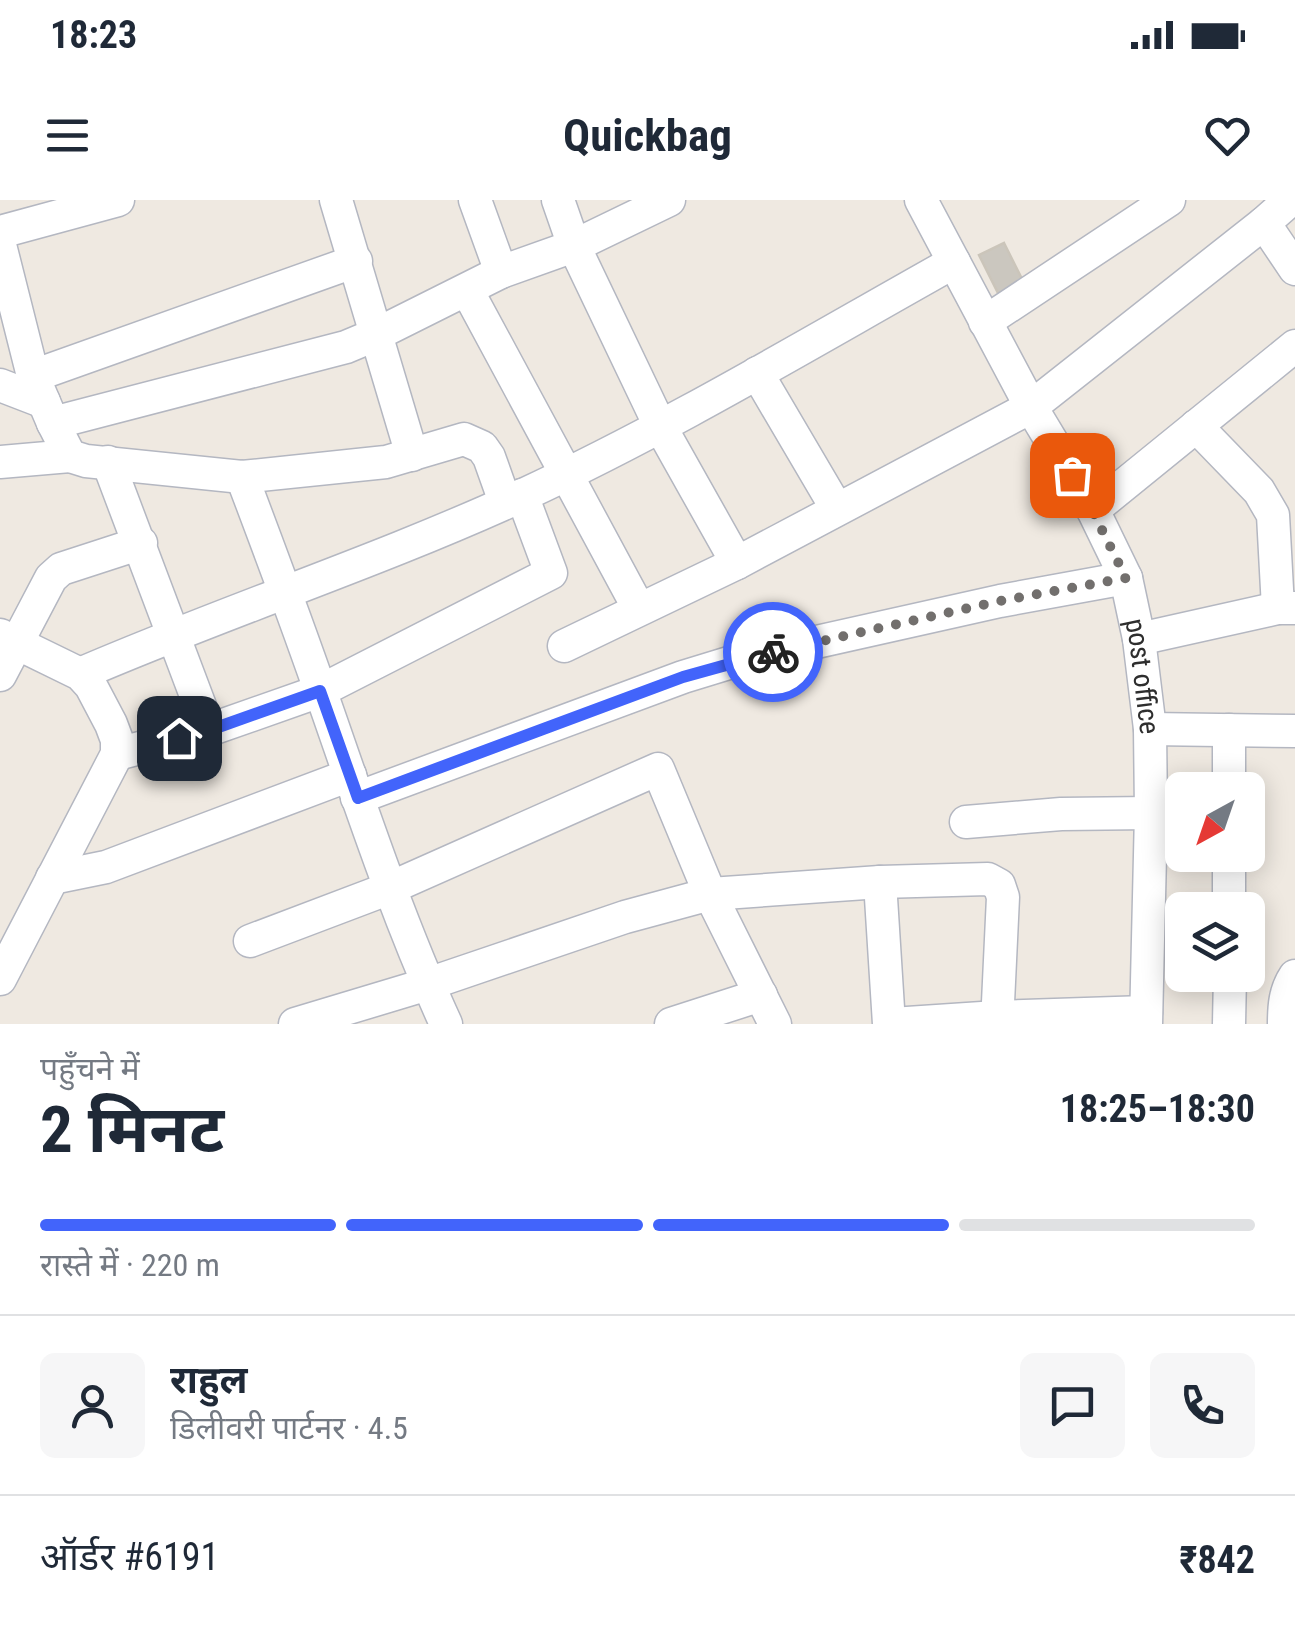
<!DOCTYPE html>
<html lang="hi">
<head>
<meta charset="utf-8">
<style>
  body { margin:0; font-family:"Roboto Condensed","Noto Sans Devanagari",sans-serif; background:#f6f6f7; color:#1f2937; height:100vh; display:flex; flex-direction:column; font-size:38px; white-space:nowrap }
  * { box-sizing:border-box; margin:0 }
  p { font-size:32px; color:#747a83 }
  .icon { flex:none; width:55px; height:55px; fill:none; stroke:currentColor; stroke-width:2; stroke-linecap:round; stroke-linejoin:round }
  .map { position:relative; height:824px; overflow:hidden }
  .sheet { display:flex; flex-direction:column; background:#fff; flex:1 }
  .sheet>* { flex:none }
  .needle { width:65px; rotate:220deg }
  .fabs { position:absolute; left:1165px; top:572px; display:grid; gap:20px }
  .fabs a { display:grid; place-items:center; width:100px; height:100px; border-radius:15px; background:#fff; box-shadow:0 5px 25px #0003; font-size:50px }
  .pin { position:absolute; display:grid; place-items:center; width:85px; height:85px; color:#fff; margin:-42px; border-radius:20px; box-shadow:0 5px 15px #0006 }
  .courier { position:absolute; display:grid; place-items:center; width:100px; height:100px; margin:-50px; border:8px solid #4264fb; border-radius:50%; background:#fff; color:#222; box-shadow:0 2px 12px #0007 }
  .head em { font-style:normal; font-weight:700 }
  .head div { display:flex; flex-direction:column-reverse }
  .head { display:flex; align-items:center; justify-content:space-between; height:170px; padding:0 40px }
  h1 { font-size:65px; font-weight:700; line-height:75px }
  .bar { display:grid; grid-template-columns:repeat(4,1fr); gap:15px 10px; align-content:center; height:120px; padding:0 40px }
  .bar i { height:12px; border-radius:8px; background:#e0e1e3 }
  .bar .on { background:#4264fb }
  .bar p { grid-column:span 4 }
  .line { display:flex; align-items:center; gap:25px; padding:0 40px; border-top:2px solid #e0e1e3 }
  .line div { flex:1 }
  .round { display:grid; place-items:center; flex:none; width:105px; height:105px; border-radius:15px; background:#f6f6f7 }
  .status { display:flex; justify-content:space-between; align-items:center; height:70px; padding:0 50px; background:#fff; direction:ltr }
  .status svg { height:28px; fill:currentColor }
  header { display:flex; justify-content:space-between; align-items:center; height:130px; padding:0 40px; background:#fff; font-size:45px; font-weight:700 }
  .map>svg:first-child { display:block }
  .building { fill:#cbc7bf; stroke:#cbc5ba; stroke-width:2.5 }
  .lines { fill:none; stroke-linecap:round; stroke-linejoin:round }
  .minor-casing { stroke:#b4b7c1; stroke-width:35 }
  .minor { stroke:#fff; stroke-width:32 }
  .done { stroke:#726f6d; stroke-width:10; stroke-dasharray:0 18 }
  .route { stroke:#4264fb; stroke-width:12 }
  .labels { text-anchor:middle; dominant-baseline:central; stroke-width:8; stroke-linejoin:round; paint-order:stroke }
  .street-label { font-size:28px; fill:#2e2e2e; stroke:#fff }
</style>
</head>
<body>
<div class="status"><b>18:23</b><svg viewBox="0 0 49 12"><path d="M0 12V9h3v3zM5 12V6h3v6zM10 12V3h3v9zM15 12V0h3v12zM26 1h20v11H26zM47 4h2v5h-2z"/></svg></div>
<header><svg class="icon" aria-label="menu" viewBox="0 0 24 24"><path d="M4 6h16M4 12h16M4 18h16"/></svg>Quickbag<svg class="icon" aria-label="heart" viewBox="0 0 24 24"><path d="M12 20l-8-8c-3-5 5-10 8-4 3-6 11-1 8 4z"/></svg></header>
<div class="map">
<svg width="1295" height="824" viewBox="0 0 1295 824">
  <rect width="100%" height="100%" fill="#efe9e1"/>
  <!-- building -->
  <path class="building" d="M1004 43 1025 85 1000 97 979 55Z"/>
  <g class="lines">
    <!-- minor casing -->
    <g class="minor-casing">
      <g id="minor">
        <path d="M336 0 412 255"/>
        <path d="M475 0 501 72"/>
        <path d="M558 0 574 46 660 226 737 363"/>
        <path id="s1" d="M921 0 1031 207 1093 310 1126 378 1139 439 1150 529 1151 613 1146 824"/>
        <path d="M1264 23 1295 69"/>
        <path d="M0 32 118 0"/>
        <path d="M0 45 33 176 53 223 346 147 377 134 501 72 574 46 669 0"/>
        <path d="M467 90 639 409"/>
        <path d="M985 122 1169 0"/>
        <path d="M757 173 837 309"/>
        <path d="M33 176 356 61"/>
        <path d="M0 185 44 202"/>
        <path d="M53 223 70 256 86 261 242 277 386 262 464 239 482 247 489 257 505 302"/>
        <path d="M1196 226 1259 291 1273 315 1278 408"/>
        <path d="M0 262 70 256"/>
        <path d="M108 262 209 530"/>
        <path d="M242 277C270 351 298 426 324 501 362 610 398 719 446 824"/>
        <path d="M1093 310 1295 146"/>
        <path d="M0 435 80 474 91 486 111 524 117 540V554L0 779"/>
        <path d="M1139 439 1278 408H1295"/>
        <path d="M564 446 737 363 1031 207 1264 23 1290 0"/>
        <path d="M80 474C226 411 377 362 521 296 670 227 811 142 954 62"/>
        <path d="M0 475 51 378 61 369 141 343"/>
        <path d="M1150 529 1295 531"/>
        <path d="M1229 530V590"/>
        <path d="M117 554 209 530 320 491 551 373 522 295"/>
        <path d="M357 598 683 477 745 458 1000 401 1126 378"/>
        <path d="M966 622 1061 614 1151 613"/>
        <path d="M1229 655V710"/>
        <path d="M52 678 106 667 350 575"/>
        <path d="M880 682 889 824"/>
        <path d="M250 741 390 688 658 569 710 694 775 824"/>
        <path d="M295 824 428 784 625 717 710 694 880 682 988 679 999 685 1003 697 997 824"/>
        <path d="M671 824 761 795"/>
        <path d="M892 824 997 817 1146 812"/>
        <path d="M1229 824 1230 775"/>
        <path d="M1284 824C1284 806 1285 791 1295 776"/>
      </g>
    </g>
    <!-- minor -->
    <use href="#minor" class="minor"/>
  </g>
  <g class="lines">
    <!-- done -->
    <path class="done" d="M773 452 1000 401 1126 378 1092 310 1072 275"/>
    <!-- route -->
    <path class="route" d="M179 538 210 530 320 491 358 598 683 477 773 452"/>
  </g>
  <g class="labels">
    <!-- street labels -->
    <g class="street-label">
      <text stroke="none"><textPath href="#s1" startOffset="530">post office</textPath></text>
    </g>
  </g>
</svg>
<div class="fabs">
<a><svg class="needle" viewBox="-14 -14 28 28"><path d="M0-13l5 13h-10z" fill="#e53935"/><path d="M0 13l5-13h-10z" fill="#747a83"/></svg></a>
<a><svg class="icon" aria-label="layers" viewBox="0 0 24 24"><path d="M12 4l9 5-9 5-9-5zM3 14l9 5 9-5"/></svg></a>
</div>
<div class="pin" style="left:1072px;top:275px;background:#ea580c"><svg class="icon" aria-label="bag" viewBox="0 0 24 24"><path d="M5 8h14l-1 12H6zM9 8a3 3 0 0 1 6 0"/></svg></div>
<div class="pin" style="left:179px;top:538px;background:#1f2937"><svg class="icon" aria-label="home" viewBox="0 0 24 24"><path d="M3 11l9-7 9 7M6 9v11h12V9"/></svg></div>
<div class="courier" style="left:773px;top:452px"><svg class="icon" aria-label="bike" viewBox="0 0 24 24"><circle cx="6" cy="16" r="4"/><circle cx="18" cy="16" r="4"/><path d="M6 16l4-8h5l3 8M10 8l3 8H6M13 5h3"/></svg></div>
</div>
<section class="sheet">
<div class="head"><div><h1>2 मिनट</h1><p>पहुँचने में</p></div><em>18:25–18:30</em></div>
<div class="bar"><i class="on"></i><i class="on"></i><i class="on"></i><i></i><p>रास्ते में · 220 m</p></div>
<div class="line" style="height:180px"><a class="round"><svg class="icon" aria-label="person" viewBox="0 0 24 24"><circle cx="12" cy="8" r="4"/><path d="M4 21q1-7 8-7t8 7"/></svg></a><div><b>राहुल</b><p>डिलीवरी पार्टनर · 4.5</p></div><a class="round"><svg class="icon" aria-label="chat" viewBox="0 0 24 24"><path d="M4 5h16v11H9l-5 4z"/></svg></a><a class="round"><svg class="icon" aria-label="phone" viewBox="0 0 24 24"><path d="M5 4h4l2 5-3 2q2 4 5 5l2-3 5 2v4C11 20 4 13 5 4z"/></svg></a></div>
<div class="line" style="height:130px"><div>ऑर्डर #6191</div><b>₹842</b></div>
</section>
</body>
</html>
